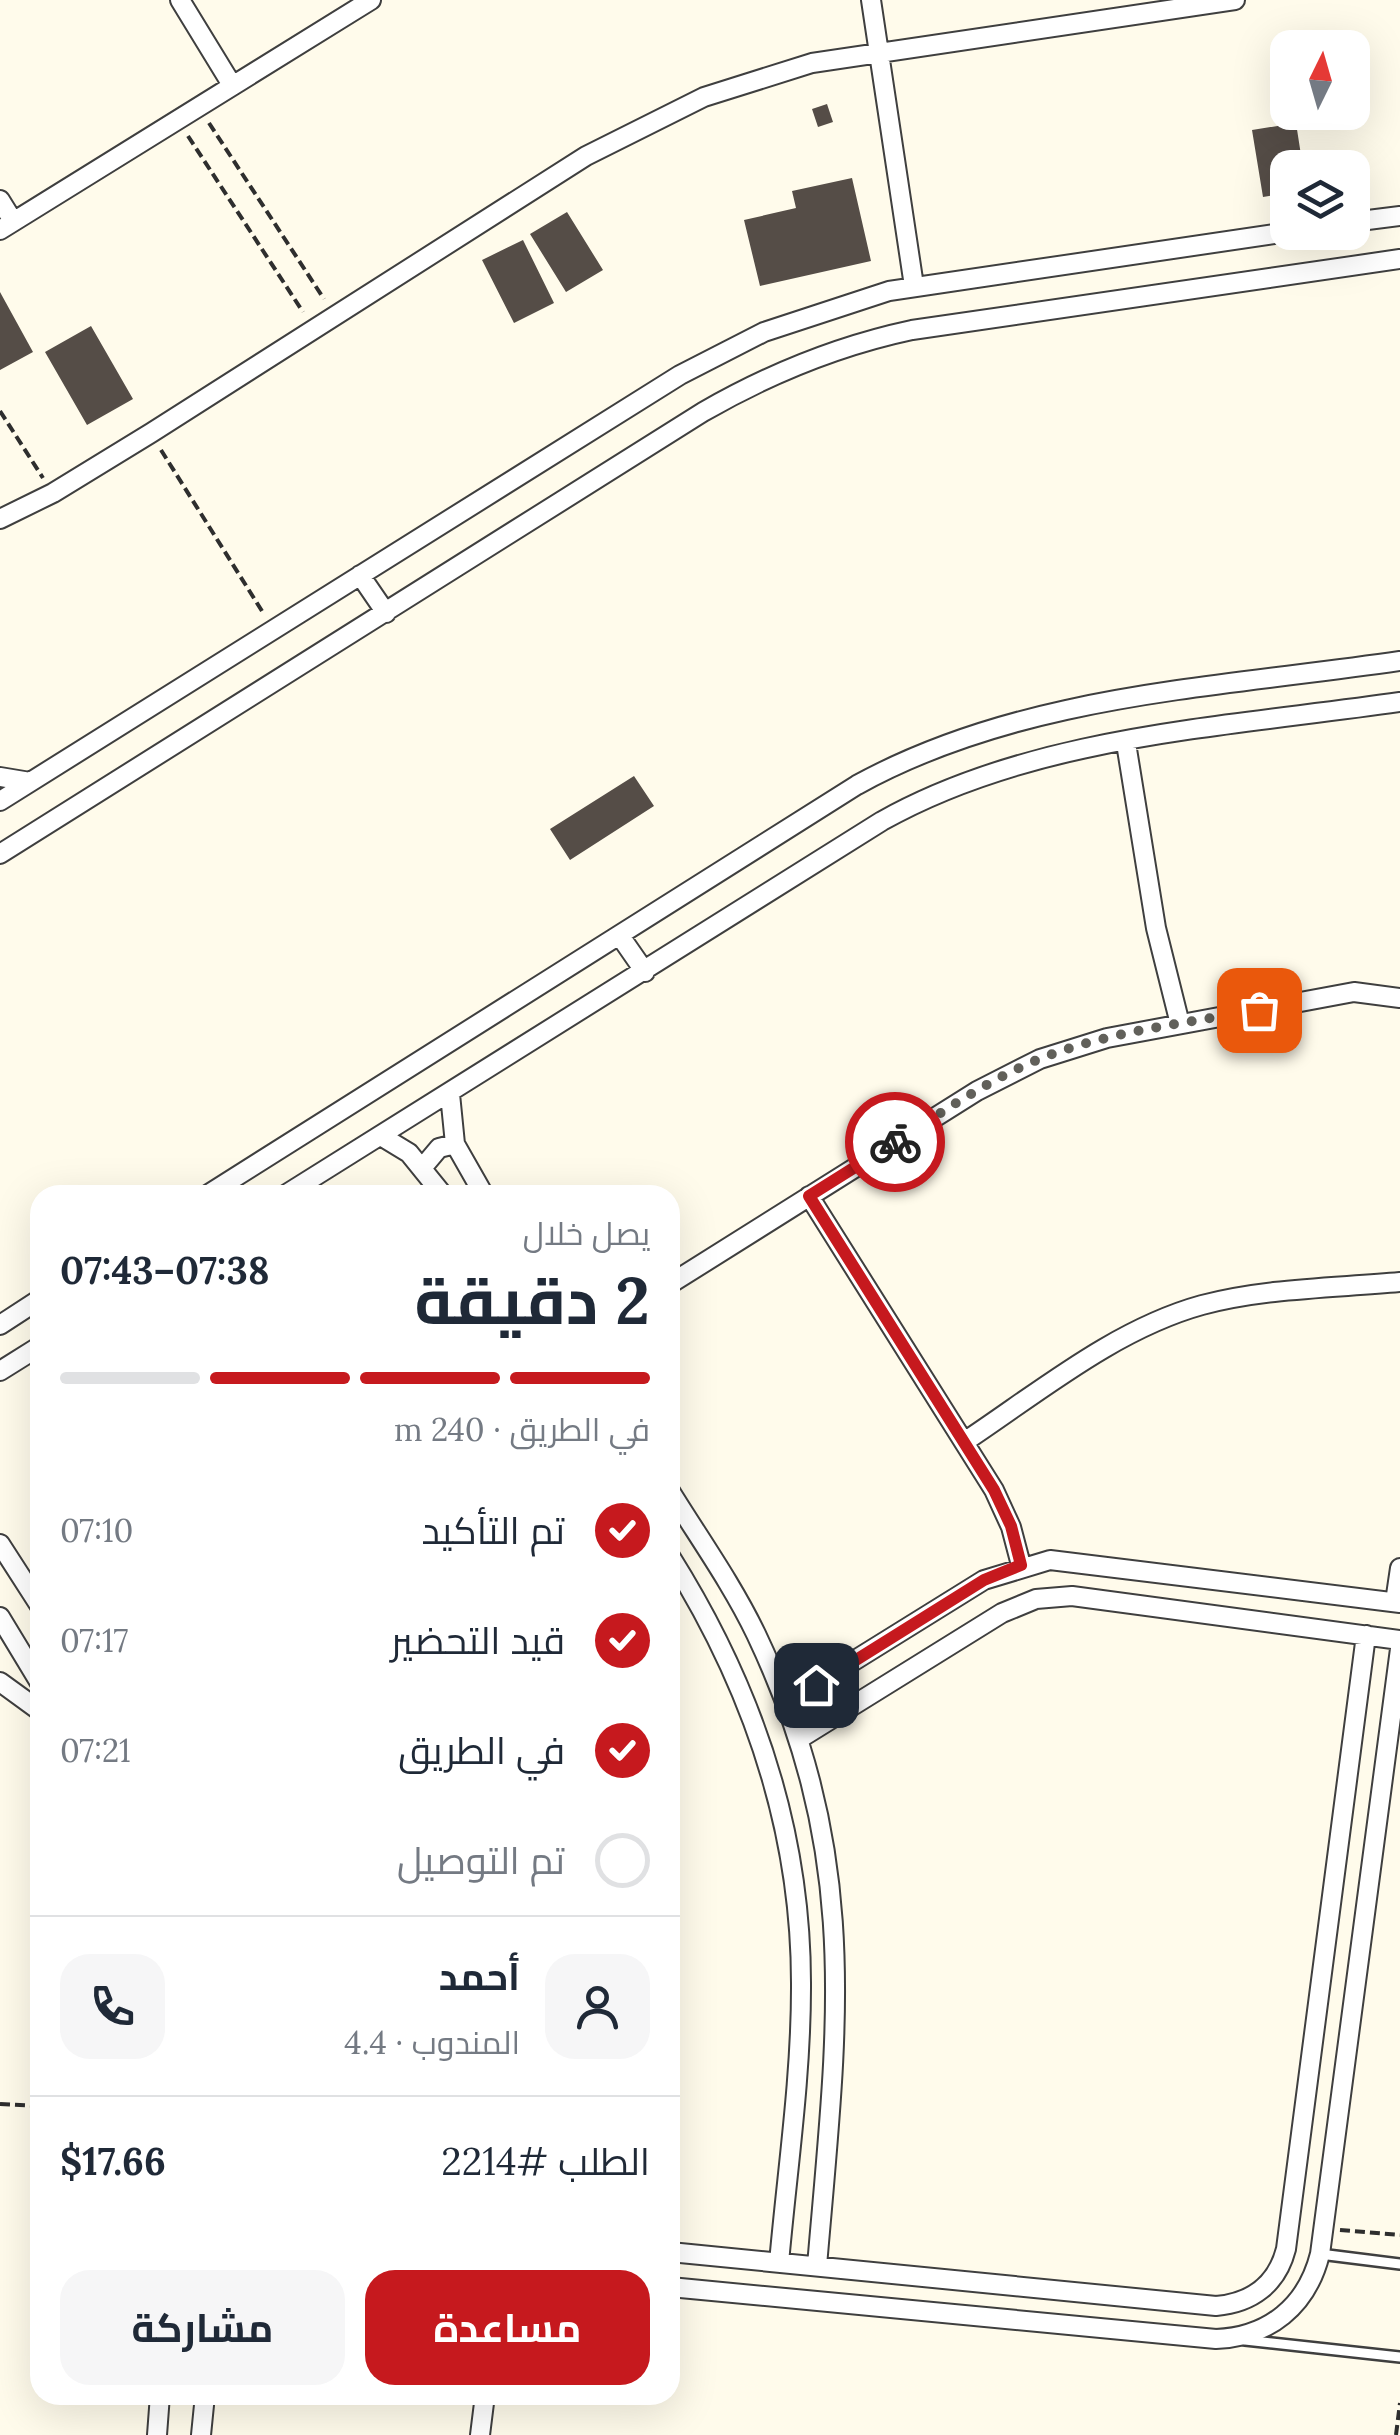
<!DOCTYPE html>
<html lang="ar">
<head>
<meta charset="utf-8">
<style>
  body { margin:0; font-family:Lora,Cairo,serif; background:#f6f6f7; color:#1f2937; direction:rtl; height:100vh; display:flex; flex-direction:column; font-size:38px; white-space:nowrap }
  * { box-sizing:border-box; margin:0 }
  p { font-size:32px; color:#747a83 }
  .icon { flex:none; width:55px; height:55px; fill:none; stroke:currentColor; stroke-width:2; stroke-linecap:round; stroke-linejoin:round }
  .map { position:relative; flex:1; overflow:hidden; direction:ltr }
  .drawer { position:absolute; left:30px; top:1185px; width:650px; height:1220px; display:flex; flex-direction:column; background:#fff; border-radius:30px; box-shadow:0 10px 40px #0002; direction:rtl }
  .drawer>* { flex:none }
  .needle { width:65px; rotate:5deg }
  .fabs { position:absolute; left:1270px; top:30px; display:grid; gap:20px }
  .fabs a { display:grid; place-items:center; width:100px; height:100px; border-radius:20px; background:#fff; box-shadow:0 10px 40px #0002; font-size:50px }
  .pin { position:absolute; display:grid; place-items:center; width:85px; height:85px; color:#fff; margin:-42px; border-radius:20px; box-shadow:0 5px 15px #0006 }
  .courier { position:absolute; display:grid; place-items:center; width:100px; height:100px; margin:-50px; border:8px solid #c6191e; border-radius:50%; background:#fff; color:#222; box-shadow:0 2px 12px #0007 }
  .overview em { font-style:normal; font-weight:700 }
  .overview div { display:flex; flex-direction:column-reverse }
  .overview { display:flex; align-items:center; justify-content:space-between; height:170px; padding:0 30px }
  h1 { font-size:65px; font-weight:700; line-height:75px }
  .bar { display:grid; grid-template-columns:repeat(4,1fr); gap:15px 10px; align-content:center; height:120px; padding:0 30px }
  .bar i { height:12px; border-radius:8px; background:#e0e1e3 }
  .bar .on { background:#c6191e }
  .bar p { grid-column:span 4 }
  .line { display:flex; align-items:center; gap:25px; padding:0 30px; border-top:2px solid #e0e1e3 }
  .line div { flex:1 }
  .round { display:grid; place-items:center; flex:none; width:105px; height:105px; border-radius:30px; background:#f6f6f7 }
  ol { padding:0 30px; list-style:none }
  li { display:flex; align-items:center; gap:30px; height:110px }
  li p { margin-inline-start:auto }
  li .icon { padding:10px; border-radius:50%; background:#c6191e; color:#fff; stroke-width:4 }
  li:last-child { color:#747a83 }
  li i { width:55px; height:55px; border:5px solid #e0e1e3; border-radius:50% }
  .primary-button { display:flex; gap:20px; margin-top:auto; padding:20px 30px }
  .primary-button a { flex:1; height:115px; border-radius:30px; background:#c6191e; color:#fff; font-size:40px; font-weight:700; line-height:115px; text-align:center }
  .primary-button a+a { background:#f6f6f7; color:#1f2937 }
  .map>svg:first-child { display:block }
  .building { fill:#554d47 }
  .lines { fill:none; stroke-linecap:round; stroke-linejoin:round }
  .lane-casing { stroke:#3f3f3f; stroke-width:14 }
  .street-casing { stroke:#3f3f3f; stroke-width:22 }
  .path { stroke:#2e2e2e; stroke-width:4; stroke-dasharray:10 5; stroke-linecap:butt }
  .lane { stroke:#fff; stroke-width:9 }
  .street { stroke:#fff; stroke-width:18 }
  .done { stroke:#61605a; stroke-width:10; stroke-dasharray:0 18 }
  .route { stroke:#c6191e; stroke-width:12 }
</style>
</head>
<body>
<div class="map">
<svg width="1400" height="2435" viewBox="0 0 1400 2435">
  <rect width="100%" height="100%" fill="#fffbeb"/>
  <!-- building -->
  <path class="building" d="M827 104 833 122 818 127 812 109Z
    M1296 123 1303 168H1288V193L1263 197 1252 130Z
    M852 178 871 261 760 286 744 220 796 208 792 191Z
    M567 212 603 270 566 292 530 234Z
    M523 240 554 303 514 323 482 260Z
    M0 292 33 352 0 370Z
    M91 326 133 399 87 425 45 352Z
    M634 776 654 806 570 860 550 829Z"/>
  <g class="lines">
    <!-- lane casing -->
    <g class="lane-casing">
      <path id="lane" d="M1320 2254 1400 2264
        M1245 2340 1400 2357"/>
    </g>
    <!-- street casing -->
    <g class="street-casing">
      <path id="street" d="M180 0 232 85
        M871 0 914 286
        M0 200 13 221
        M1352 222 1400 216
        M0 230 371 0
        M0 519 53 493 151 433 586 156 704 97 812 63 1235 0
        M360 575 386 613
        M1126 743 1156 928 1180 1024
        M0 777 30 782
        M0 801 680 375 764 332 889 291 1288 232
        M0 854 703 412C769 374 837 346 912 330L1400 259
        M620 936 645 972
        M450 1094 455 1144 484 1195
        M381 1136 409 1153 443 1195
        M423 1167 439 1148 455 1144
        M207 1195 857 785C1022 694 1217 688 1400 661
        M285 1195 882 821C1035 735 1228 727 1400 702
        M809 1196 994 1490 1011 1527 1021 1565
        M670 1284 977 1091 1040 1059 1107 1038 1354 992 1400 998
        M0 1325 40 1299
        M0 1371 40 1346
        M964 1442C1038 1393 1115 1329 1202 1305 1266 1288 1335 1288 1400 1282
        M670 1491C699 1538 732 1584 756 1634 863 1859 837 2029 817 2266
        M0 1544 40 1606
        M670 1556C753 1688 802 1831 801 1988 801 2080 787 2172 779 2263
        M1395 1602 1400 1568
        M0 1617 40 1683
        M0 1682 40 1711
        M786 1703 984 1580 1050 1560 1400 1603
        M799 1739 1002 1613 1036 1599 1072 1596 1400 1640
        M670 2252 1216 2306C1252 2303 1277 2284 1286 2249L1366 1635
        M670 2287 1216 2339C1269 2337 1307 2306 1320 2254L1400 1649
        M157 2435 160 2395
        M201 2435 205 2395
        M480 2435 485 2395"/>
    </g>
    <!-- path -->
    <path class="path" d="M209 123 324 299
      M188 136 303 312
      M0 411 43 478
      M161 450 262 611
      M0 2104 40 2106
      M1340 2230 1400 2235
      M1396 2435 1400 2403"/>
    <!-- lane -->
    <use href="#lane" class="lane"/>
    <!-- street -->
    <use href="#street" class="street"/>
  </g>
  <g class="lines">
    <!-- done -->
    <path class="done" d="M895 1142C943 1112 989 1079 1042 1058 1111 1031 1186 1023 1259 1010"/>
    <!-- route -->
    <path class="route" d="M816 1685 984 1580 1021 1565 1011 1526 994 1490 809 1196 895 1142"/>
  </g>
</svg>
<div class="fabs">
<a><svg class="needle" viewBox="-14 -14 28 28"><path d="M0-13l5 13h-10z" fill="#e53935"/><path d="M0 13l5-13h-10z" fill="#747a83"/></svg></a>
<a><svg class="icon" aria-label="layers" viewBox="0 0 24 24"><path d="M12 4l9 5-9 5-9-5zM3 14l9 5 9-5"/></svg></a>
</div>
<div class="pin" style="left:1259px;top:1010px;background:#ea580c"><svg class="icon" aria-label="bag" viewBox="0 0 24 24"><path d="M5 8h14l-1 12H6zM9 8a3 3 0 0 1 6 0"/></svg></div>
<div class="pin" style="left:816px;top:1685px;background:#1f2937"><svg class="icon" aria-label="home" viewBox="0 0 24 24"><path d="M3 11l9-7 9 7M6 9v11h12V9"/></svg></div>
<div class="courier" style="left:895px;top:1142px"><svg class="icon" aria-label="bike" viewBox="0 0 24 24"><circle cx="6" cy="16" r="4"/><circle cx="18" cy="16" r="4"/><path d="M6 16l4-8h5l3 8M10 8l3 8H6M13 5h3"/></svg></div>
<section class="drawer">
<div class="overview"><div><h1>2 دقيقة</h1><p>يصل خلال</p></div><em>07:38–07:43</em></div>
<div class="bar"><i class="on"></i><i class="on"></i><i class="on"></i><i></i><p>في الطريق · 240 m</p></div>
<ol>
<li><svg class="icon" aria-label="check" viewBox="0 0 24 24"><path d="M5 12l5 5 9-10"/></svg>تم التأكيد<p>07:10</p></li>
<li><svg class="icon" aria-label="check" viewBox="0 0 24 24"><path d="M5 12l5 5 9-10"/></svg>قيد التحضير<p>07:17</p></li>
<li><svg class="icon" aria-label="check" viewBox="0 0 24 24"><path d="M5 12l5 5 9-10"/></svg>في الطريق<p>07:21</p></li>
<li><i></i>تم التوصيل</li>
</ol>
<div class="line" style="height:180px"><a class="round"><svg class="icon" aria-label="person" viewBox="0 0 24 24"><circle cx="12" cy="8" r="4"/><path d="M4 21q1-7 8-7t8 7"/></svg></a><div><b>أحمد</b><p>المندوب · 4.4</p></div><a class="round"><svg class="icon" aria-label="phone" viewBox="0 0 24 24"><path d="M5 4h4l2 5-3 2q2 4 5 5l2-3 5 2v4C11 20 4 13 5 4z"/></svg></a></div>
<div class="line" style="height:130px"><div>الطلب #2214</div><b>$17.66</b></div>
<div class="primary-button"><a>مساعدة</a><a>مشاركة</a></div>
</section>
</div>
</body>
</html>
